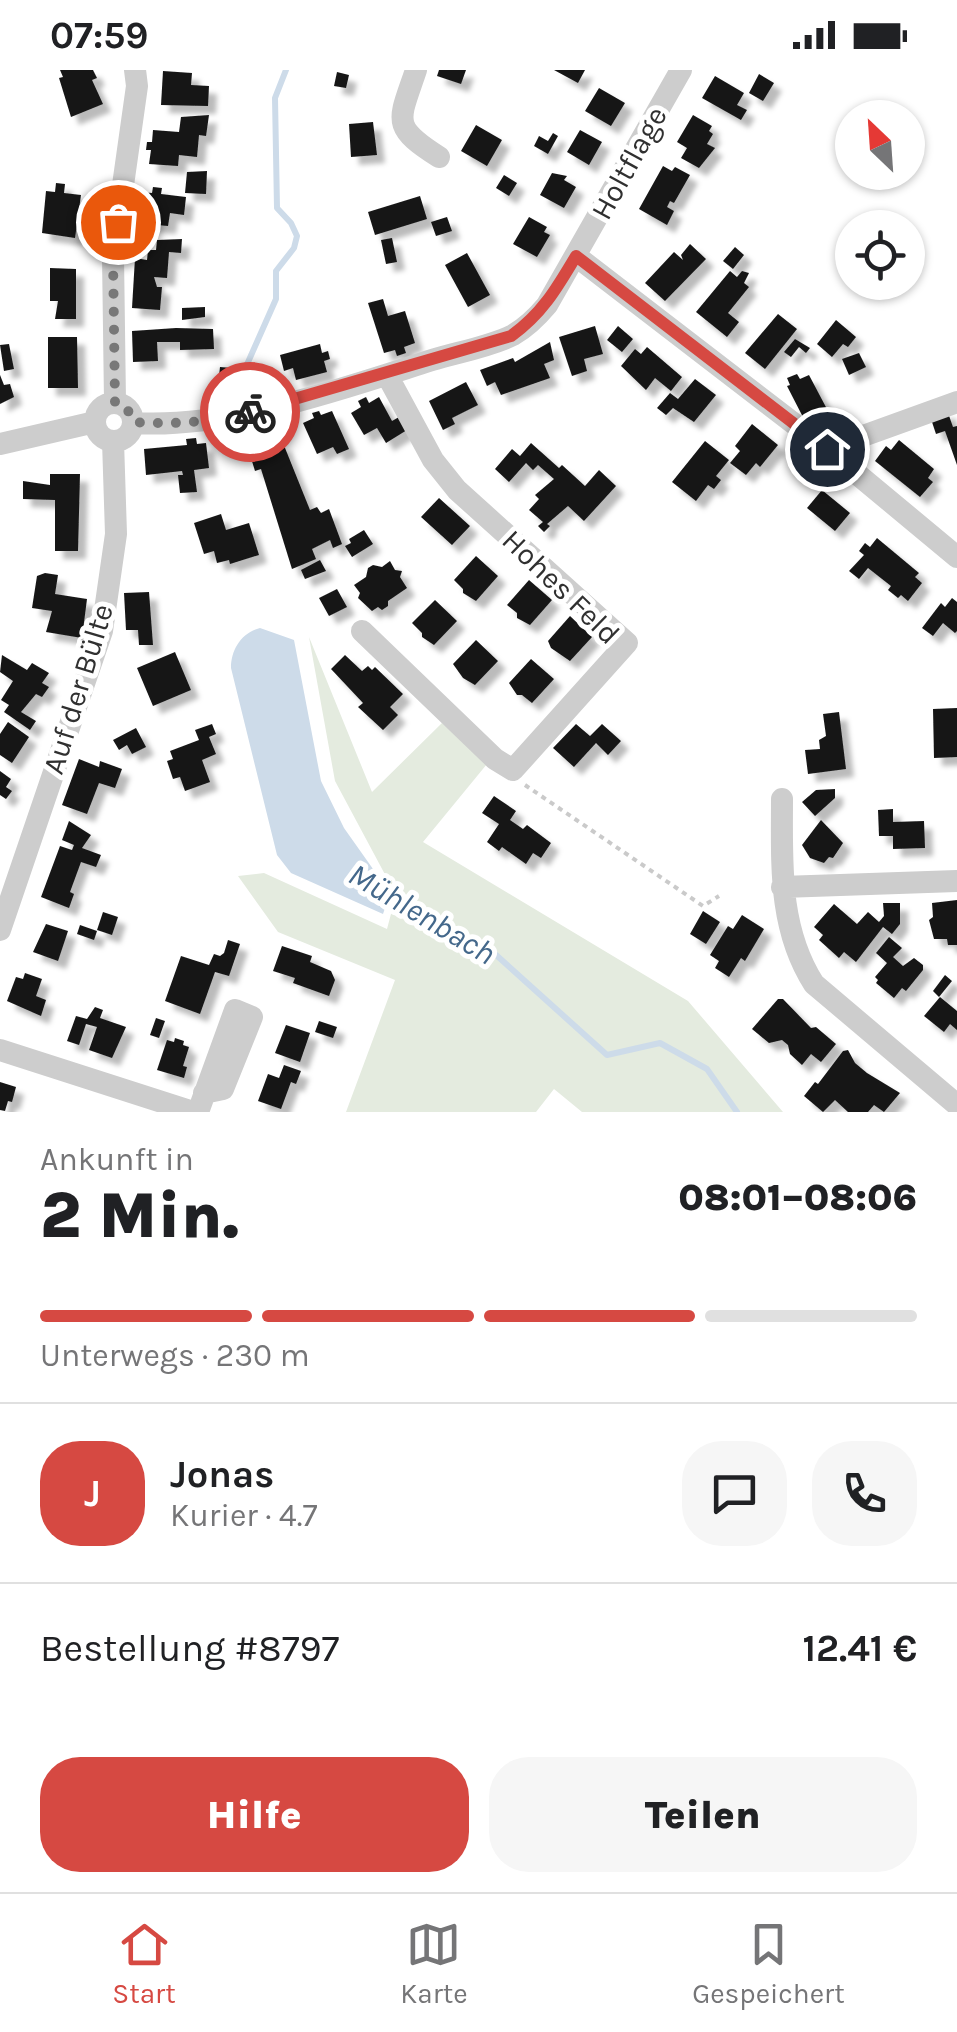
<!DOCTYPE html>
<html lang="de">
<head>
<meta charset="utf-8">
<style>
  body { margin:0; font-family:Karla,sans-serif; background:#f6f6f6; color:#202124; height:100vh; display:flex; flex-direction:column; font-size:38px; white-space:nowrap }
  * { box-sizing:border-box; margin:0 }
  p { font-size:32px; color:#757577 }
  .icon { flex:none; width:55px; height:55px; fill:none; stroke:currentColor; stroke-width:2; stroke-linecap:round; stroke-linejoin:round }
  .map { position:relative; height:1042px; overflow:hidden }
  .drawer { display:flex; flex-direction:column; background:#fff; flex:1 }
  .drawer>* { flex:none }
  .needle { width:65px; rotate:335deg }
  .buttons { position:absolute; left:835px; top:30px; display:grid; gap:20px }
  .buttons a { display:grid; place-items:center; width:90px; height:90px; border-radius:50%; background:#fff; box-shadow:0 2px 8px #0004; font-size:50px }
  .pin { position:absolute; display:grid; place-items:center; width:85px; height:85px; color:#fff; margin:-42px; border:5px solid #fff; border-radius:50%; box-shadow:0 2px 10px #0007 }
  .courier { position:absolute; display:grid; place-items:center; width:100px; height:100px; margin:-50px; border:8px solid #d64942; border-radius:50%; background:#fff; color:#222; box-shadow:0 2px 12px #0007 }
  .head em { font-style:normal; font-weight:800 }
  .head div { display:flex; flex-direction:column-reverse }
  .head { display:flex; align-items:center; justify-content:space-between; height:170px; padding:0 40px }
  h1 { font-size:65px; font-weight:800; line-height:75px }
  .bar { display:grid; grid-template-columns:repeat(4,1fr); gap:15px 10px; align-content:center; height:120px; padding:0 40px }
  .bar i { height:12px; border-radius:8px; background:#e0e0e0 }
  .bar .on { background:#d64942 }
  .bar p { grid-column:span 4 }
  .line { display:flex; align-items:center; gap:25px; padding:0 40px; border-top:2px solid #e0e0e0 }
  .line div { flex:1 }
  .round { display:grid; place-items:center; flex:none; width:105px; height:105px; border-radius:40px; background:#f6f6f6 }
  .cta { display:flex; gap:20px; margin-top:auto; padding:20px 40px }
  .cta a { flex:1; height:115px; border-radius:40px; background:#d64942; color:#fff; font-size:40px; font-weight:800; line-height:115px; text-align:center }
  .cta a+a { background:#f6f6f6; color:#202124 }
  .status { display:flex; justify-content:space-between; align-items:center; height:70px; padding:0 50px; background:#fff; direction:ltr }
  .status svg { height:28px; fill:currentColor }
  .tabs { display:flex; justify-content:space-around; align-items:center; height:140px; border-top:2px solid #e0e0e0; background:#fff; font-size:28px; color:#757577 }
  .tabs a { display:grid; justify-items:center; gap:5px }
  .tabs .on { color:#d64942 }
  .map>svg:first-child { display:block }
  .green { fill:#e4ebdf }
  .water { fill:#cddbe9 }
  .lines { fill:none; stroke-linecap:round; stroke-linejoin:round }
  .stream { stroke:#cddbe9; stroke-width:6 }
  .building { fill:#171717; filter:url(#shadow) }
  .path { stroke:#cacaca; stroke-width:4; stroke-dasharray:5 5; stroke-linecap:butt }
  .minor { stroke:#cdcdcd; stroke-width:22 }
  .done { stroke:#787878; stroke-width:10; stroke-dasharray:0 18 }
  .route { stroke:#d64942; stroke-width:12 }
  .labels { text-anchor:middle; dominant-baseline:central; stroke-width:10; stroke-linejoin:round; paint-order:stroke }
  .street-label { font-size:30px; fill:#303030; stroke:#fff }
  .water-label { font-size:32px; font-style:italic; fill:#44688b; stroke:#fff }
</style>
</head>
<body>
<div class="status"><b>07:59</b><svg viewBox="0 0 49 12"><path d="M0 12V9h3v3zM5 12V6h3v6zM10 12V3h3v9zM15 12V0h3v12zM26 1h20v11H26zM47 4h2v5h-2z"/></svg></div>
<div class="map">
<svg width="957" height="1042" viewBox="0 0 957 1042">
  <defs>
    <filter id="shadow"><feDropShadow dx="8" dy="8" stdDeviation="2.5" flood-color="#0004"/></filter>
  </defs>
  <rect width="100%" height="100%" fill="#fff"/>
  <!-- green -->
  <path class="green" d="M309 567 372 722 442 653 487 694 423 772 688 931 783 1042H582L554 1019 536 1042H346L395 910 278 862 238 806 264 803 387 859 396 825 335 711Z"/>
  <!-- water -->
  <path class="water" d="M260 558 294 570 321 711 344 758 390 823 383 844 291 803 277 785 231 598C231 580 241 563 260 558Z"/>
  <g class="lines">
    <!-- stream -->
    <path class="stream" d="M233 326 276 229V201L294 178 297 166 291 153 277 138 275 28 286 0
      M383 824 495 884 607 985 660 973 707 999 737 1042"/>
  </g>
  <!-- building -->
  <path class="building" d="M60 0H93L97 8 92 10 103 34 71 47 59 8 63 7Z
    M439 0H466L461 14 437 6Z
    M554 0H585L578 13Z
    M163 1 192 3 191 15 209 16 208 36 161 35Z
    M337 2 349 5 346 18 334 16Z
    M759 4 774 13 763 31 749 23Z
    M715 6 744 23 737 35 747 40 741 50 702 28Z
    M599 18 625 33 611 56 585 41Z
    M209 45 206 66 199 65 197 87 179 85 178 96 149 94 151 80H146L147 72H152L153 60 179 62 181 47Z
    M693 45 712 56 709 61 713 64 707 74 715 78 699 98 681 88 687 78 677 72Z
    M373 52 377 85 351 87 349 54Z
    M476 55 502 70 487 96 461 81Z
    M580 60 602 72 589 95 567 82Z
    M553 63 558 66 548 84 534 76 539 66 548 71Z
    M663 96 672 101 675 97 690 105 674 133 670 131 667 137 674 141 667 155 639 139Z
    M207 101 206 124 185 123 187 102Z
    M552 103 567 106 564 110 576 117 564 138 540 125Z
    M504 105 517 113 509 126 496 118Z
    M56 113 65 114 64 123 81 125 75 168 42 163 46 121 55 122Z
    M153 117 162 118 161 124 186 127 184 145 170 143 168 156 136 153 139 122 152 123Z
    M420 126 427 149 375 165 368 142Z
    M447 147 452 161 436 166 431 152Z
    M529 147 547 157 544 162 550 165 537 187 513 174Z
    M392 168 397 192 386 194 381 170Z
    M182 169 181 183 169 182 167 208 154 207 157 217H162L160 240 132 238 135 188 147 190 148 180H156L157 170Z
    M690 174 706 189 665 231 645 213 674 182 683 190 681 185Z
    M735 177 744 185 733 199 723 191Z
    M467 183 490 225 468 237 445 195Z
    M50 198 76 199V249H55L58 231H50Z
    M730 201 737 207 742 201 749 203 744 213 749 217 728 243 739 252 727 267 696 242Z
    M383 229 388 246 405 241 415 273 404 277 406 283 397 286 395 280 384 283 368 233Z
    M205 237V247L182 250V238Z
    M778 244 797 259 765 299 745 283Z
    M836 250 856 267 848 277 843 274 832 287 817 274Z
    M595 256 603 284 584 289 587 301 572 306 559 267Z
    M618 256 633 269 622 282 607 270Z
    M176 258 213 259 214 279 180 280V272H157L158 291 133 292 132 261Z
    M48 267H77L78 318H48Z
    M795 269 810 278 806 283 799 277 791 287 784 282Z
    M550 272 554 290 544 294 550 308 501 325 495 312 487 316 480 300 513 288 515 292Z
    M9 274 14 299 4 301 0 275Z
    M320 274 322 283 328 281 330 289 324 291 327 302 296 310 293 298 284 301 280 285Z
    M647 277 682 307 671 321 655 308 646 320 621 296 635 279 641 284Z
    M859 283 866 297 849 305 842 289Z
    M220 297 232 298 230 316 218 315Z
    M797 304 800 309 809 305 828 341 806 353 787 316 790 315 787 308Z
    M0 305 4 315 10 314 14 327 0 334Z
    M695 309 716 325 694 352 673 338 666 345 657 338 670 323 678 329Z
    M466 312 478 335 452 348 455 354 443 360 429 331Z
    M366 327 369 333 379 327 392 351 399 347 407 360 386 373 377 358 364 365 351 343 361 337 358 331Z
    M947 340 953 357 957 356V395L945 361 936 364 930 346Z
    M319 341 321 345 332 341 349 379 337 384 333 377 317 384 303 353 314 348 312 343Z
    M752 354 778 375 760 397 756 393 746 405 730 393 740 381 735 376Z
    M249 360 256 381 283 373 310 440 317 437 321 443 329 439 342 474 333 478 330 470 312 479 316 489 292 499 261 399 255 401 243 362Z
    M196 368 197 374 206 373 209 398 194 400 197 422 180 423 178 405H183L182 401 146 405 144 379 187 375 186 369Z
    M899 370 934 399 928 408 933 412 920 427 875 391 886 376 891 380Z
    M705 371 729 390 716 406 721 410 714 419 708 415 696 431 672 412Z
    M531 373 559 398 562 395 585 416 599 400 616 416 584 451 568 436 547 454 550 456 544 462 538 456 543 452 529 440 539 429 535 425 554 409 538 395 533 400 526 393 509 412 495 399 512 379 520 386Z
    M50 404H80L78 481H55V430L23 429V411L50 415Z
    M822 420 850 443 835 461 807 438Z
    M439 428 470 456 452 475 421 447Z
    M221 444 226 460 249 453 259 485 230 494 229 490 217 493 214 481 204 484 194 453Z
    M364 460 373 474 352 487 345 476 351 473 349 469Z
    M877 468 919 503 915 507 922 513 908 531 901 525 898 528 888 520 891 516 868 498 859 509 849 501 864 485 859 481 865 473 870 477Z
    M476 486 498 506 476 531 463 523V519L454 510Z
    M320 490 326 501 305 509 301 500Z
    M390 491 395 500 402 501 400 507 407 518 388 531V536L382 540 378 537 372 541 358 528 360 523 354 515 366 507 368 498 373 495 382 497Z
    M45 503 58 505 55 524 87 529 82 568 46 562 52 541 32 538 37 506Z
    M529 510 552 530 530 555 517 548V543L507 535Z
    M337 519 347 537 329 546 319 528Z
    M149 522 153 575H139L138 560H126L124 523Z
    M952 528 957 532V561L955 563 943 553 933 566 922 558 941 533 945 537Z
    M435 530 457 551 434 575 422 567V563L412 553Z
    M570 546 592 567 570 591 551 578 548 571Z
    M476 570 498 591 475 615 463 608 453 594Z
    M175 582 191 620 153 636 137 598Z
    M2 585 27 600 32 593 49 603 42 613 49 617 42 627 36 624 21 642 36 651 30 660 4 642 9 635 1 630 13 611 0 602Z
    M345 585 362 601 368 596 372 600 375 597 403 624 390 637 398 645 383 660 358 637 363 633 331 599Z
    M531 589 554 609 532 633 522 625H517L509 613Z
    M957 638V687L934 688 933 639Z
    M839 642 846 699 808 704 805 680 820 679 819 670 826 666 823 644Z
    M8 652 29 667 12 693 0 685V664Z
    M212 654 216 664 209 667 216 684 202 690 210 712 185 721 180 707 173 709 167 691 173 689 170 681 199 670 195 660Z
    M576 654 590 666 602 654 621 671 608 685 596 673 574 697 553 678Z
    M136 658 146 677 132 684 127 675 119 680 113 670Z
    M79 689 99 697 100 691 122 699 115 718 99 713 87 744 62 735Z
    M0 701 11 709 6 717 12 721 6 729 0 725Z
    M835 719V728L815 746 802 732 816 720Z
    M494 726 516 741 510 750 523 759 527 755 551 773 541 788 533 783 526 794 502 777 499 781 487 772 499 754 482 743Z
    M893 739V752L924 751 925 778 893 779V766H879L878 740Z
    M821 750 843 773 833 788 829 787 824 793 810 788 802 775Z
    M69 751 91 765 82 778 101 785 96 797 81 792 70 822 74 824 69 838 41 827 60 776 72 780 74 775 62 770Z
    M957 830V875H948L947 869H934L929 850 933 847 932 833Z
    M883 833H900V854L892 864 883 857 856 892 844 882 839 888 819 870 823 865 814 857 834 834 857 854 868 842 879 852 884 846Z
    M703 841 720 852 706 874 690 864Z
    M103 842 118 847 112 865 97 860Z
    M742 845 764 859 745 891 741 888 729 907 715 898 719 891 710 885 728 856 733 859Z
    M46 854 68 861 58 891 33 882Z
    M80 855 97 861 94 870 77 864Z
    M889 867 902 878 893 887 903 896 914 888 923 895V900L906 921 902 918 894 928 876 913 878 910 875 907 887 893 876 883Z
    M228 870 240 874 229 906 215 902 200 944 165 931 181 886 209 895 214 884 220 886 224 883Z
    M282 876 312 886 310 892 331 901 335 910 329 926 293 913 295 908 273 901Z
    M25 903 42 909 36 926 46 930 41 946 7 931 16 907 23 909Z
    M945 905 952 911 939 927 933 921Z
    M940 927 957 941V960L950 954 944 962 924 946Z
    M778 929H783L811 958 816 957 836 974 821 992 811 984 802 995 790 984 788 975 782 970 769 973 752 959Z
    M95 937 103 940 100 948 126 957 112 988 89 980 97 957 86 954 79 975 67 971 76 946 87 949Z
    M156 948 165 951 159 968 150 965Z
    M319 951 337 957 333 968 315 962Z
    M286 955 310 963 300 992 275 983Z
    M175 968 184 971 183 975 189 977 183 996 187 997 184 1008 157 1000 167 970 174 972Z
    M848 980 855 993 867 1003 900 1023 884 1042 874 1035 868 1042H848L835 1030 823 1042 804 1026 815 1012 818 1014 843 981Z
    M284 995 301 1001 296 1014 291 1012 281 1039 258 1031 268 1004 279 1008Z
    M0 1012 16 1017 12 1032 8 1031 5 1041 0 1040Z"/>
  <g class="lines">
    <!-- path -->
    <path class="path" d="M525 715 703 836 719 826"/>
    <!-- minor -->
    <path class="minor" d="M416 0C399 51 390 56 439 87
      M576 186 827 379 957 487
      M115 332 113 186 137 16 135 0
      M95 352a19 19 0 1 1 38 0a19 19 0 1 1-38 0Z
      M134 353C229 359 341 319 432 290 458 282 489 277 513 265 527 257 537 247 547 235L681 0
      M0 374 95 352
      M827 379 957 332
      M362 561 495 689 513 700 627 573 457 420 433 390 387 305
      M782 729C782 793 778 858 814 914L957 1035
      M782 817 957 811
      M0 860 102 561 116 464 113 371
      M0 980 193 1042
      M198 1042 235 940 252 947 223 1019 204 1023"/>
  </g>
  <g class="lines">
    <!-- done -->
    <path class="done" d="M118 152 113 186 115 332 125 335 134 352C172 355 213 352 250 342"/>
    <!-- route -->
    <path class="route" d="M250 342 511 266C542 244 557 218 576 186L827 379"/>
  </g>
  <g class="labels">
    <!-- street labels -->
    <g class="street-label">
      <text transform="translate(629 93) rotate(-61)">Holtflage</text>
      <text transform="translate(561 517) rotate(44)">Hohes Feld</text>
      <text transform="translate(78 619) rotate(-73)">Auf der Bülte</text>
    </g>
    <!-- water labels -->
    <g class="water-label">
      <text transform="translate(422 844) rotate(31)">Mühlenbach</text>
    </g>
  </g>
</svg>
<div class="buttons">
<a><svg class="needle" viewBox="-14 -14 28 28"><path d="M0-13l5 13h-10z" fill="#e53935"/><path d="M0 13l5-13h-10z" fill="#757577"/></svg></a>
<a><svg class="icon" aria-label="locate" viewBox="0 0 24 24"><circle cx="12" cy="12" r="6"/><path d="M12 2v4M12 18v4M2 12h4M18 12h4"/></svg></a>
</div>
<div class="pin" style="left:118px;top:152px;background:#ea580c"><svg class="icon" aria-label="bag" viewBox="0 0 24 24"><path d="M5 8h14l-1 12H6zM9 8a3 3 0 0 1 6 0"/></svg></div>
<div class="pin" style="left:827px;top:379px;background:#1f2937"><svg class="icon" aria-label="home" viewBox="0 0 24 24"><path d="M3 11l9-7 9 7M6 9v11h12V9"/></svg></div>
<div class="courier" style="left:250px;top:342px"><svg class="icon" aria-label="bike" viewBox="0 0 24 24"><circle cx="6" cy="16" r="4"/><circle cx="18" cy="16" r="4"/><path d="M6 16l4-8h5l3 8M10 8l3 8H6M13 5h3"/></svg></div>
</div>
<section class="drawer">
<div class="head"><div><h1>2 Min.</h1><p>Ankunft in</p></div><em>08:01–08:06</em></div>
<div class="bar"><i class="on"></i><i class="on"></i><i class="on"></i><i></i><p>Unterwegs · 230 m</p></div>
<div class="line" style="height:180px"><b class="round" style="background:#d64942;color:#fff">J</b><div><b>Jonas</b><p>Kurier · 4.7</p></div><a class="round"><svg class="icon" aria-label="chat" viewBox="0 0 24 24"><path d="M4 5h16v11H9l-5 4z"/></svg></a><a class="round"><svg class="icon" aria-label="phone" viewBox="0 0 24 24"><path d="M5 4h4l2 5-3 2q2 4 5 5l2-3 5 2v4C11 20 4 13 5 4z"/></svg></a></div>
<div class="line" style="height:130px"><div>Bestellung #8797</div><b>12.41 €</b></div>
<div class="cta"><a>Hilfe</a><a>Teilen</a></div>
</section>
<nav class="tabs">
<a class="on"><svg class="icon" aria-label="home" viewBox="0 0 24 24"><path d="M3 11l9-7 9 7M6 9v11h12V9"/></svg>Start</a>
<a><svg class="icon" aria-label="map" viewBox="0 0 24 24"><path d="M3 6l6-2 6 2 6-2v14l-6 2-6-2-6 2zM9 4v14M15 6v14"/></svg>Karte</a>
<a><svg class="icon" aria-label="saved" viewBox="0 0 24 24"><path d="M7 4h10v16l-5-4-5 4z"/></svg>Gespeichert</a>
</nav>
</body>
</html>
